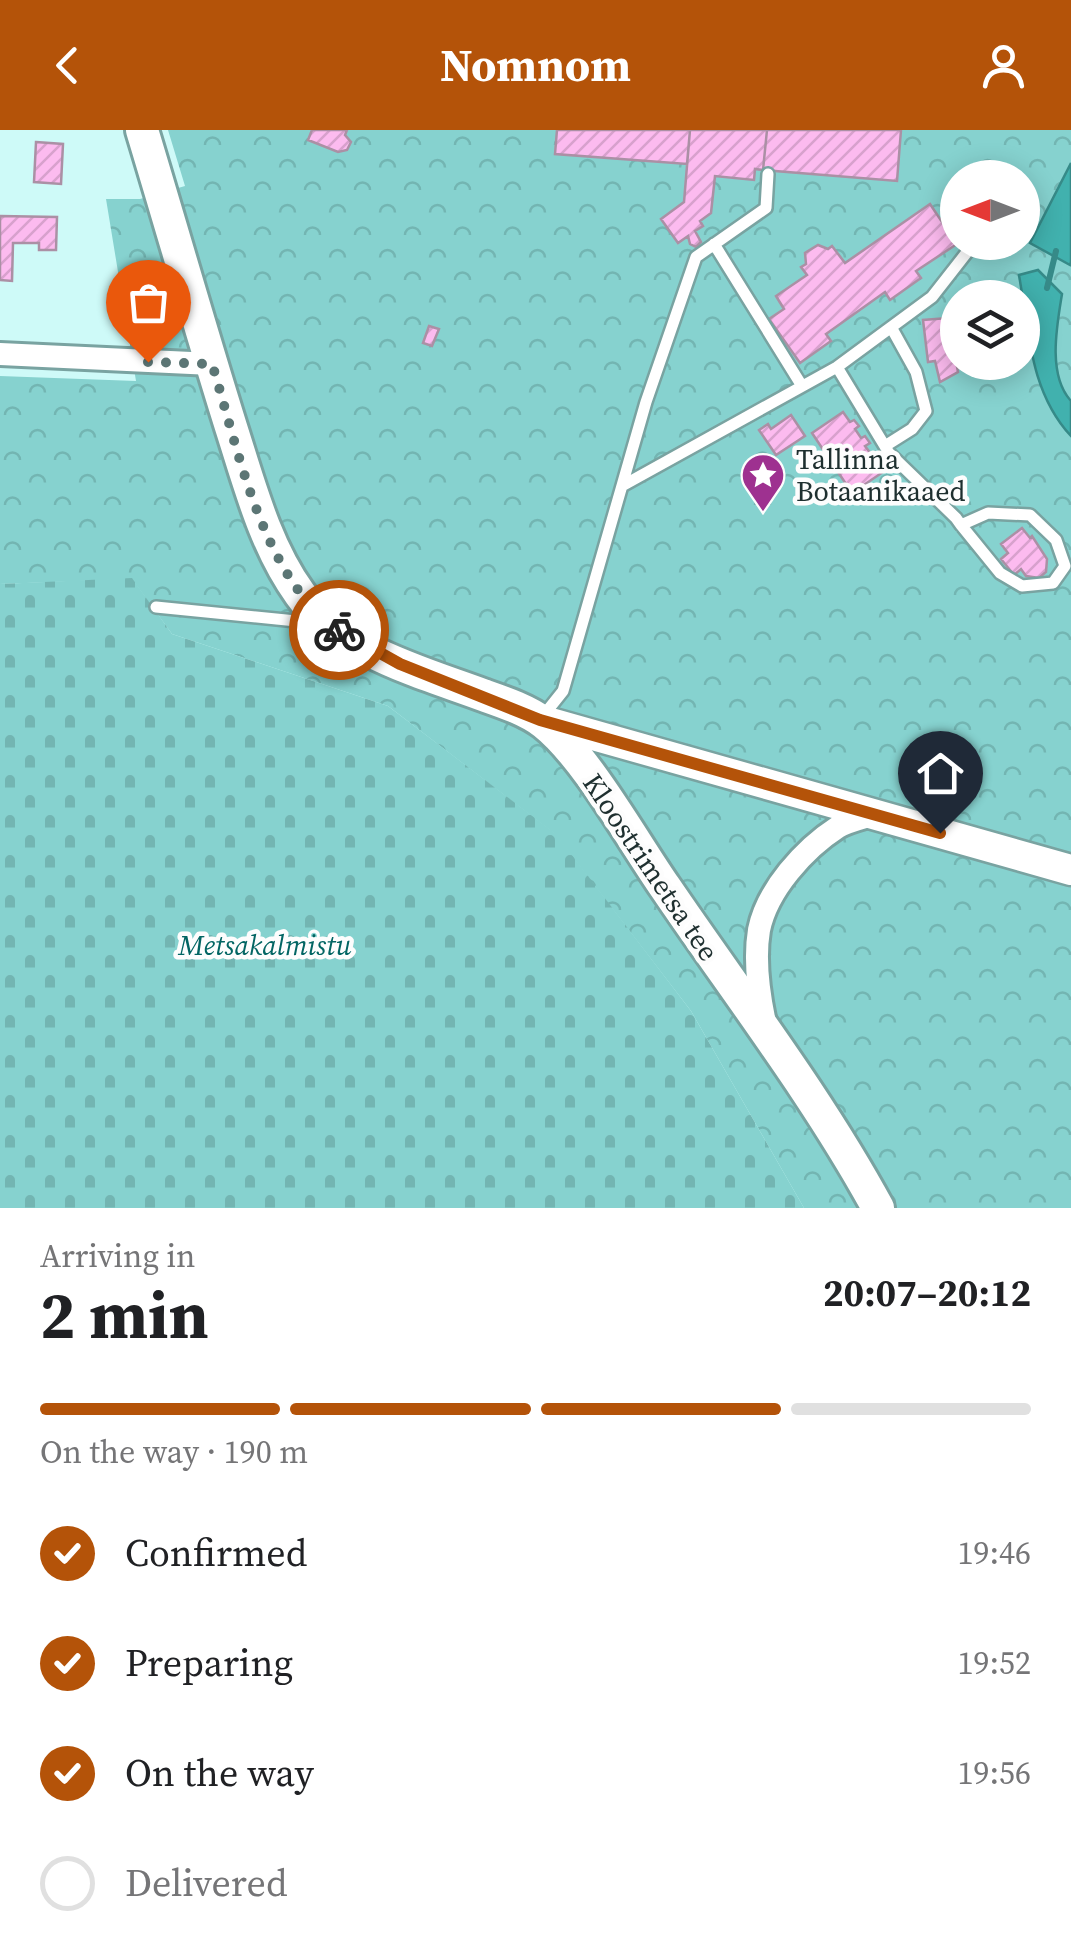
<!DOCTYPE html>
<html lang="en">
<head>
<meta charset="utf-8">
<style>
  body { margin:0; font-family:"Source Serif 4",serif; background:#f2f2f2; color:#202124; height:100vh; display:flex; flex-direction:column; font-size:38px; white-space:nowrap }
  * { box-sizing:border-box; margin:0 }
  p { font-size:32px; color:#757577 }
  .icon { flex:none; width:55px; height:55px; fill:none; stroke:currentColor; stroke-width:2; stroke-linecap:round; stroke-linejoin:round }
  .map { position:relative; height:1078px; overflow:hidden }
  .drawer { display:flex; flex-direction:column; background:#fff; flex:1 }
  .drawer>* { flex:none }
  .needle { width:65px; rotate:270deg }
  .buttons { position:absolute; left:940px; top:30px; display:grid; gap:20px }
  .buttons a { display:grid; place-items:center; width:100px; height:100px; border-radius:50%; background:#fff; box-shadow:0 5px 25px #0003; font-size:50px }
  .pin { position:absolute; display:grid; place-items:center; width:85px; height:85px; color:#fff; margin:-102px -42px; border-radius:50% 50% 50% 0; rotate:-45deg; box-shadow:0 0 10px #0007 }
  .pin .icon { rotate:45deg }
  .courier { position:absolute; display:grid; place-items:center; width:100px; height:100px; margin:-50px; border:8px solid #b45309; border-radius:50%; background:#fff; color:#222; box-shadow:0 2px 12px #0007 }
  .headline em { font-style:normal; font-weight:700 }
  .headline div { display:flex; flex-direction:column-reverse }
  .headline { display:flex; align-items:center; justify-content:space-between; height:170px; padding:0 40px }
  h1 { font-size:65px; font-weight:700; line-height:75px }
  .bar { display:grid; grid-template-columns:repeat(4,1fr); gap:15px 10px; align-content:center; height:120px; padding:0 40px }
  .bar i { height:12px; border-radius:8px; background:#e0e0e0 }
  .bar .current { background:#b45309 }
  .bar p { grid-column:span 4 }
  ol { padding:0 40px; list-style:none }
  li { display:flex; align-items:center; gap:30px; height:110px }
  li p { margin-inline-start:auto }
  li .icon { padding:10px; border-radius:50%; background:#b45309; color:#fff; stroke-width:4 }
  li:last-child { color:#757577 }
  li i { width:55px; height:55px; border:5px solid #e0e0e0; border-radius:50% }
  header { display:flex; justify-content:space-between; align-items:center; height:130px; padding:0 40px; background:#b45309; color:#fff; font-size:45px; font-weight:700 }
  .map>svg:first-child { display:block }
  .forest { fill:url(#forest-crowns); fill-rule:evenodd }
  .cemetery { fill:url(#cemetery-stones) }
  .water { fill:#41b1ae; stroke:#368a88; stroke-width:2.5 }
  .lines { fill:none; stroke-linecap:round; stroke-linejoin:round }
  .stream { stroke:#368a88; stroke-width:6 }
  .building { fill:url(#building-hatch); stroke:#ab90a5; stroke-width:2.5 }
  .service-casing { stroke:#79a3a1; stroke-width:16 }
  .minor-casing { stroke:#79a3a1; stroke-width:28 }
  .tertiary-casing { stroke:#79a3a1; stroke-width:35 }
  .secondary-casing { stroke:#79a3a1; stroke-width:38 }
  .service { stroke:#fff; stroke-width:11 }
  .minor { stroke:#fff; stroke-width:22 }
  .tertiary { stroke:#fff; stroke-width:30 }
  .secondary { stroke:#fff; stroke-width:32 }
  .done { stroke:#5c7675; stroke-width:10; stroke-dasharray:0 18 }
  .route { stroke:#b45309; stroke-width:12 }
  .labels { text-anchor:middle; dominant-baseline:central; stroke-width:9; stroke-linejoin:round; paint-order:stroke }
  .poi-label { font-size:28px; fill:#1e2f2f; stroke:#fdfdfd; text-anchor:start }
  .street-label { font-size:28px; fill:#1e2f2f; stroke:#fdfdfd }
  .park-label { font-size:28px; font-style:italic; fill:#026563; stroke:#fdfdfd }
</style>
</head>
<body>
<header><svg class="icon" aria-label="back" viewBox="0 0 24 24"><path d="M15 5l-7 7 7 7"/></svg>Nomnom<svg class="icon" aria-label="person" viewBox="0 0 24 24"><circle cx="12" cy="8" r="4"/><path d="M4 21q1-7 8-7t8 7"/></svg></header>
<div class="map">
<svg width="1071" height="1078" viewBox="0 0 1071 1078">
  <defs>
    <pattern id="forest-crowns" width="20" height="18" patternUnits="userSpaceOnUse" patternTransform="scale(2.5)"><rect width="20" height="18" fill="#86d2cf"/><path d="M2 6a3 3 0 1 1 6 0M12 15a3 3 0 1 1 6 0" fill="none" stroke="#73b5b2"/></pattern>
    <pattern id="cemetery-stones" width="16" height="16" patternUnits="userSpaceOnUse" patternTransform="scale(2.5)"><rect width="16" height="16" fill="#86d2cf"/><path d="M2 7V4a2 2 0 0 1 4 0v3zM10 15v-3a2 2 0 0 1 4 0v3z" fill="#73b5b2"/></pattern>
    <pattern id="building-hatch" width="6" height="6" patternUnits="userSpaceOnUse" patternTransform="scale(2.5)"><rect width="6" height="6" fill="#fcbbef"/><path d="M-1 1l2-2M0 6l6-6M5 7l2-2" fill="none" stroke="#d8a1cd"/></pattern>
  </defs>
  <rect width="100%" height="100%" fill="#cefaf8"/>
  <!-- forest -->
  <path class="forest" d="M168 0H1071V1078H804L691 881 555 704 388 576 172 504 132 449 0 454V246L136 251 106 69H140L185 56ZM958 48H1022V112H958ZM958 168H1022V232H958Z"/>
  <!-- cemetery -->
  <path class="cemetery" d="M132 448 172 504 388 576 556 704 691 881 804 1078H0V454Z"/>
  <!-- water -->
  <path class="water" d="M1071 33V132L1070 135 1030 113Z
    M1038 140 1062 164C1057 195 1047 245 1071 271V306C1030 262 1029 202 1019 145Z"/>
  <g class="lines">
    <!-- stream -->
    <path class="stream" d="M1047 158 1056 121"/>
  </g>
  <!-- building -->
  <path class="building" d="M312 0H347L345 5 351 12 347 20 338 22 308 10Z
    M557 0H690L687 34 555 24Z
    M690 0H767L763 40 755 39 754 50 715 46 711 83 700 91 703 96 695 101 701 112 696 117 690 114 688 106 678 113 661 89 684 72Z
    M767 0H901L897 51 763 40Z
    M36 12 63 14 61 54 34 52Z
    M930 74 942 92 951 85 958 94 960 112 916 141 921 148 890 170 885 162 826 204 831 211 800 233 769 189 784 179 776 166 807 145 801 137 806 134 805 123 818 115 828 119 832 116 845 133Z
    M0 86 57 87 56 120H39V113H13L12 151 0 150Z
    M948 188 958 242 940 252 935 231 928 232 923 190Z
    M429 196 439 199 432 216 423 213Z
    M843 282 850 292 854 290 859 296 855 299 861 308 865 306 870 313 865 316 871 324 875 322 880 329 876 331 883 342 852 363 812 303Z
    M791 285 805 306 776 325 759 300 768 294 771 299Z
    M1022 398 1030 408 1032 406 1047 429 1046 442 1039 448 1026 446 1021 439 1014 445 1001 429 1008 423 1001 414Z"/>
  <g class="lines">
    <!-- service casing -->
    <g class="service-casing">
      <path id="service" d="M714 114 802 256
        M837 237 889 323 956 388 961 395 1000 443 1022 456 1053 453 1065 436 1056 410 1030 385 988 383 961 395
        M885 316 912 299 926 281 916 242 891 197
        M622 356 837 237 932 167 975 112
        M156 477 316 493
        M543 586 563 561 646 272 696 127 766 78 768 44"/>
    </g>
    <!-- minor casing -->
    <g class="minor-casing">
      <path id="minor" d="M0 224 212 234
        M765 893C759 865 754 830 759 800 767 760 804 719 838 697 848 691 863 688 875 684"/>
    </g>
    <!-- tertiary casing -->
    <g class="tertiary-casing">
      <path id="tertiary" d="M540 590 1071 740"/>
    </g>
    <!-- secondary casing -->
    <g class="secondary-casing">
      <path id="secondary" d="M142 0C172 99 200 198 231 297 249 353 265 416 300 464 340 521 421 542 483 565 503 572 527 580 544 593 586 626 633 711 665 757 737 863 817 966 878 1078"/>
    </g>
    <!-- service -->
    <use href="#service" class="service"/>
    <!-- minor -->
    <use href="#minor" class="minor"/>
    <!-- tertiary -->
    <use href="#tertiary" class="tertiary"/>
    <!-- secondary -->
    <use href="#secondary" class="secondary"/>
  </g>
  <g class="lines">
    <!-- done -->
    <path class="done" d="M148 232 212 234C238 317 262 449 339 500"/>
    <!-- route -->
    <path class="route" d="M339 500 400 534 540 590 940 703"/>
  </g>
  <!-- icons -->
  <defs>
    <g id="sight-pin" transform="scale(2.25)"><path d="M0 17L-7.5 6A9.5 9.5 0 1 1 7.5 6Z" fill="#9e3190" stroke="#fdfdfd"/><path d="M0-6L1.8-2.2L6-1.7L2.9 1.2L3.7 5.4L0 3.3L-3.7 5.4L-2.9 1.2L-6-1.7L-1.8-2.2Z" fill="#fff"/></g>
  </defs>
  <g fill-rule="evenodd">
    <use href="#sight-pin" x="763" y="345"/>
  </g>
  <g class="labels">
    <!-- poi labels -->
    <g class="poi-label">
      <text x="796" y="329">Tallinna<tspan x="796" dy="32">Botaanikaaed</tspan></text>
    </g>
    <!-- street labels -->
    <g class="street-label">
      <text transform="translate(651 737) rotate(56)">Kloostrimetsa tee</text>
    </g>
    <!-- park labels -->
    <g class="park-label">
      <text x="265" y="815">Metsakalmistu</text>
    </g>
  </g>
</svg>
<div class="buttons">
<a><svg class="needle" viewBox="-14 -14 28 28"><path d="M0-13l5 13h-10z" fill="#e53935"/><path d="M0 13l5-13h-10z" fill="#757577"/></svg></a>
<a><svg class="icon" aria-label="layers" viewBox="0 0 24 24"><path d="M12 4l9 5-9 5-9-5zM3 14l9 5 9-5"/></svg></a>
</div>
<div class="pin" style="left:148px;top:232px;background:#ea580c"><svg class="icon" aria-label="bag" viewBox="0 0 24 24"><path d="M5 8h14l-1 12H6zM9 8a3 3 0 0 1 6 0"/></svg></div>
<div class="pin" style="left:940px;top:703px;background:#1f2937"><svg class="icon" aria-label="home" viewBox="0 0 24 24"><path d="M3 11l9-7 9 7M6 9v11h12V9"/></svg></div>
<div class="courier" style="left:339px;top:500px"><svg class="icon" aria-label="bike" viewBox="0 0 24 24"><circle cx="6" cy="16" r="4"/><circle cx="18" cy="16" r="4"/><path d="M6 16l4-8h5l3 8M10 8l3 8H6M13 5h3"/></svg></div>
</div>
<section class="drawer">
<div class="headline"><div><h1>2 min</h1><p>Arriving in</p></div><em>20:07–20:12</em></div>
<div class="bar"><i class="current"></i><i class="current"></i><i class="current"></i><i></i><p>On the way · 190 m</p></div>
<ol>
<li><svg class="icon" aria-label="check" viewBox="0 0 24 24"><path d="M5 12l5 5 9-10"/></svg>Confirmed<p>19:46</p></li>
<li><svg class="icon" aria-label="check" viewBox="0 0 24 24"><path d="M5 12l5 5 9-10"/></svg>Preparing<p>19:52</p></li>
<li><svg class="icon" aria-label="check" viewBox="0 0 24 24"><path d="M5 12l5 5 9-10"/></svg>On the way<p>19:56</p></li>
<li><i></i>Delivered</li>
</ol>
</section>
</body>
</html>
